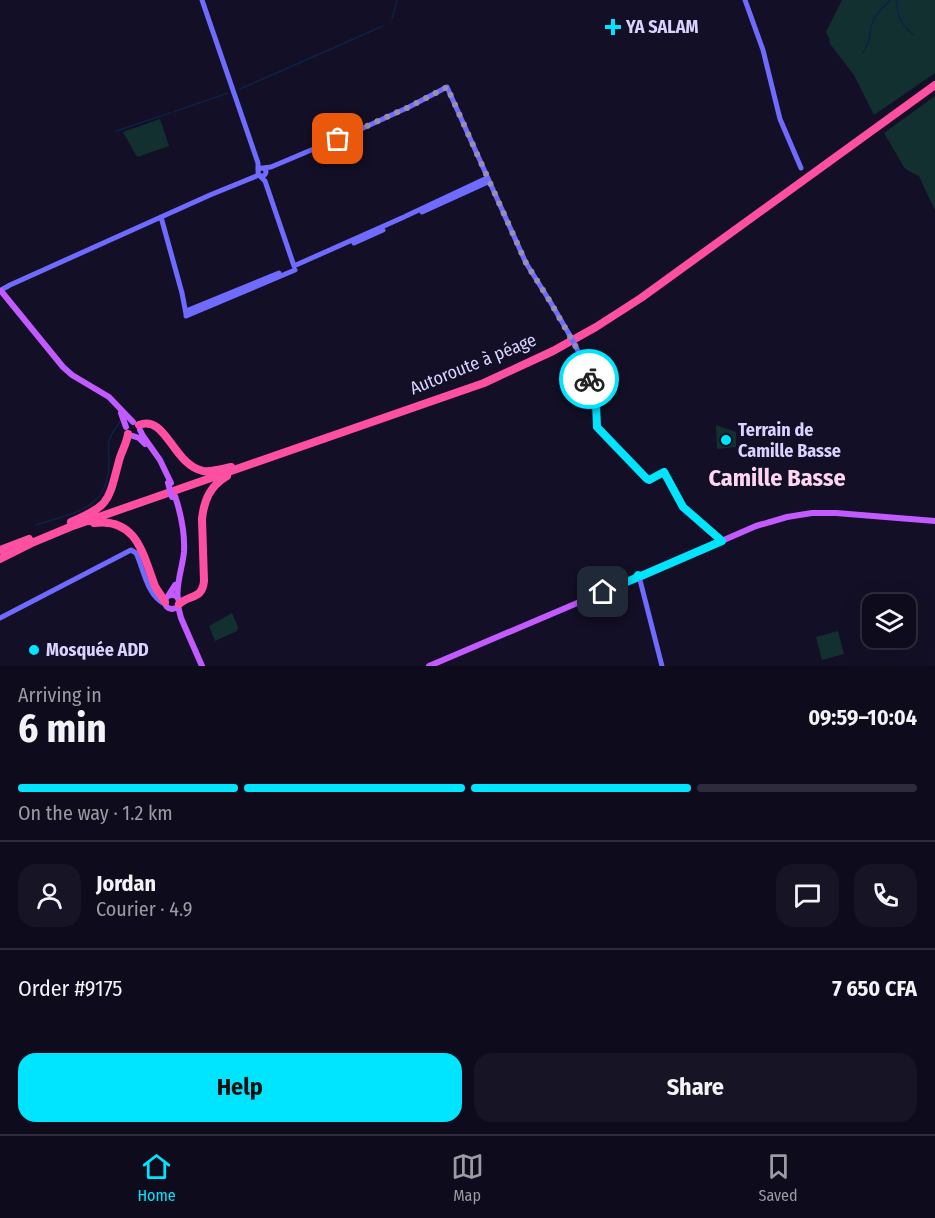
<!DOCTYPE html>
<html lang="en">
<head>
<meta charset="utf-8">
<style>
  body { margin:0; font-family:"Fira Sans Condensed",sans-serif; background:#171425; color:#f1f3f6; height:100vh; display:flex; flex-direction:column; font-size:22px; white-space:nowrap }
  * { box-sizing:border-box; margin:0 }
  p { font-size:20px; color:#9b9ba3 }
  .icon { flex:none; width:33px; height:33px; fill:none; stroke:currentColor; stroke-width:2; stroke-linecap:round; stroke-linejoin:round }
  .map { position:relative; height:666px; overflow:hidden }
  .panel { display:flex; flex-direction:column; background:#0e0b1c; flex:1 }
  .panel>* { flex:none }
  .tools { position:absolute; left:862px; top:594px; display:grid; gap:12px }
  .tools a { display:grid; place-items:center; width:54px; height:54px; border-radius:12px; background:#0e0b1c; box-shadow:0 6px 24px #0002,0 0 0 2px #2e2b3b; font-size:30px }
  .pin { position:absolute; display:grid; place-items:center; width:51px; height:51px; color:#fff; margin:-26px; border-radius:12px; box-shadow:0 3px 9px #0006 }
  .courier { position:absolute; display:grid; place-items:center; width:60px; height:60px; margin:-30px; border:4px solid #00e5ff; border-radius:50%; background:#fff; color:#222; box-shadow:0 2px 8px #0007 }
  .overview em { font-style:normal; font-weight:700 }
  .overview div { display:flex; flex-direction:column-reverse }
  .overview { display:flex; align-items:center; justify-content:space-between; height:102px; padding:0 18px }
  h1 { font-size:39px; font-weight:700; line-height:45px }
  .bar { display:grid; grid-template-columns:repeat(4,1fr); gap:9px 6px; align-content:center; height:72px; padding:0 18px }
  .bar i { height:8px; border-radius:4px; background:#2e2b3b }
  .bar .active { background:#00e5ff }
  .bar p { grid-column:span 4 }
  .line { display:flex; align-items:center; gap:15px; padding:0 18px; border-top:2px solid #2e2b3b }
  .line div { flex:1 }
  .round { display:grid; place-items:center; flex:none; width:63px; height:63px; border-radius:18px; background:#171425 }
  .action { display:flex; gap:12px; margin-top:auto; padding:12px 18px }
  .action a { flex:1; height:69px; border-radius:18px; background:#00e5ff; color:#111; font-size:24px; font-weight:700; line-height:69px; text-align:center }
  .action a+a { background:#171425; color:#f1f3f6 }
  .tab-bar { display:flex; justify-content:space-around; align-items:center; height:84px; border-top:2px solid #2e2b3b; background:#0e0b1c; font-size:16px; color:#9b9ba3 }
  .tab-bar a { display:grid; justify-items:center; gap:3px }
  .tab-bar .active { color:#00e5ff }
  .map>svg:first-child { display:block }
  .green { fill:#12302f }
  .lines { fill:none; stroke-linecap:round; stroke-linejoin:round }
  .stream { stroke:#0c2248; stroke-width:1.5 }
  .secondary { stroke:#6f6bff; stroke-width:5 }
  .primary { stroke:#c25bff; stroke-width:6 }
  .highway { stroke:#ff4fa3; stroke-width:8 }
  .secondary-bridge { stroke:#6f6bff; stroke-width:5 }
  .primary-bridge { stroke:#c25bff; stroke-width:6 }
  .done { stroke:#948fb3; stroke-width:6; stroke-dasharray:0 10.8 }
  .route { stroke:#00e5ff; stroke-width:8 }
  .poi-dot { fill:#00e5ff; stroke:#130f26; stroke-width:2 }
  .labels { text-anchor:middle; dominant-baseline:central; stroke-width:4.5; stroke-linejoin:round; paint-order:stroke }
  .poi-label { font-size:18px; font-weight:bold; fill:#d9d4ff; stroke:#130f26; text-anchor:start }
  .street-label { font-size:18px; fill:#d9d4ff; stroke:#130f26 }
  .district-label { font-size:24px; font-weight:bold; fill:#ffd6f0; stroke:#130f26 }
</style>
</head>
<body>
<div class="map">
<svg width="935" height="666" viewBox="0 0 935 666">
  <rect width="100%" height="100%" fill="#130f26"/>
  <!-- green -->
  <path class="green" d="M842 0H935V73L874 115 854 75 830 44 829 38 826 32Z
    M935 96V211L919 176 907 170 904 167 884 133Z
    M160 119 169 146 137 157 123 132Z
    M716 425 736 432V447L717 449Z
    M232 613 238 627 237 631 215 641 209 626Z
    M838 631 844 654 822 660 816 637Z"/>
  <g class="lines">
    <!-- stream -->
    <path class="stream" d="M896 0C898 17 900 23 913 35
      M392 19 397 0
      M863 52C873 38 867 33 874 19 877 12 885 6 890 0
      M240 89 383 26
      M173 112 228 93
      M116 131 170 113
      M36 525C72 513 107 511 109 465 109 457 108 448 109 441 111 433 117 427 121 420"/>
    <!-- secondary -->
    <path class="secondary" d="M202 0 258 163V170
      M745 0 763 50 780 119 801 168
      M263 168 271 167 361 129 409 107 447 87 526 263 551 303 569 334
      M258 172a4 4 0 1 1 8 0a4 4 0 1 1-8 0Z
      M260 176 265 181 294 266
      M422 212 488 182
      M406 216 487 178
      M161 217 182 293 186 314
      M354 243 383 230
      M296 265 404 217
      M1 290 10 285 210 195 259 175
      M186 311 279 273
      M186 316 295 270
      M575 345C589 371 597 398 597 427L647 479 649 480 664 472 683 507 722 541
      M640 580 662 666
      M0 618 131 550 136 553C144 570 147 596 165 604"/>
    <!-- primary -->
    <path class="primary" d="M1 291 63 367 72 375 109 397 133 422
      M121 413 126 427
      M140 430 143 436 160 460 171 483
      M133 436 139 438 145 444
      M175 496C181 514 185 533 184 552 183 565 175 588 178 599
      M641 576 756 526 787 517 812 513H836L935 521
      M165 602a7 7 0 1 1 14 0a7 7 0 1 1-14 0Z
      M168 596 175 585
      M178 606 181 618 202 666
      M429 666 636 578"/>
    <!-- highway -->
    <path class="highway" d="M139 425C166 414 173 465 203 471 213 472 222 469 231 467
      M71 522C111 505 108 501 119 461 121 452 127 443 128 434
      M94 523C137 517 143 555 155 586 158 592 162 596 165 602
      M0 550 29 539
      M0 559 34 542 70 527 484 383 553 351 596 327 641 298 935 85
      M179 604C190 594 202 600 204 581L202 519C204 500 210 486 227 476"/>
    <!-- secondary-bridge -->
    <path class="secondary-bridge" d="M569 334 575 345"/>
    <!-- primary-bridge -->
    <path class="primary-bridge" d="M168 483 172 497"/>
  </g>
  <g class="lines">
    <!-- done -->
    <path class="done" d="M338 139 409 107 447 87 526 263 551 303 581 356 589 379"/>
    <!-- route -->
    <path class="route" d="M589 379 596 404 597 427 647 479 649 480 664 472 683 507 722 541 641 576 638 575 636 578 603 592"/>
  </g>
  <!-- markers -->
  <g class="poi-dot">
    <path d="M610 18h6v6h6v6h-6v6h-6v-6h-6v-6h6z"/>
    <circle cx="726" cy="440" r="6"/>
    <circle cx="34" cy="650" r="6"/>
  </g>
  <g class="labels">
    <!-- poi labels -->
    <g class="poi-label">
      <text x="626" y="27">YA SALAM</text>
      <text x="738" y="430">Terrain de<tspan x="738" dy="21">Camille Basse</tspan></text>
      <text x="46" y="650">Mosquée ADD</text>
    </g>
    <!-- street labels -->
    <g class="street-label">
      <text transform="translate(473 364) rotate(-22)">Autoroute à péage</text>
    </g>
    <!-- district labels -->
    <g class="district-label">
      <text x="777" y="478">Camille Basse</text>
    </g>
  </g>
</svg>
<div class="tools">
<a><svg class="icon" aria-label="layers" viewBox="0 0 24 24"><path d="M12 4l9 5-9 5-9-5zM3 14l9 5 9-5"/></svg></a>
</div>
<div class="pin" style="left:338px;top:139px;background:#ea580c"><svg class="icon" aria-label="bag" viewBox="0 0 24 24"><path d="M5 8h14l-1 12H6zM9 8a3 3 0 0 1 6 0"/></svg></div>
<div class="pin" style="left:603px;top:592px;background:#1f2937"><svg class="icon" aria-label="home" viewBox="0 0 24 24"><path d="M3 11l9-7 9 7M6 9v11h12V9"/></svg></div>
<div class="courier" style="left:589px;top:379px"><svg class="icon" aria-label="bike" viewBox="0 0 24 24"><circle cx="6" cy="16" r="4"/><circle cx="18" cy="16" r="4"/><path d="M6 16l4-8h5l3 8M10 8l3 8H6M13 5h3"/></svg></div>
</div>
<section class="panel">
<div class="overview"><div><h1>6 min</h1><p>Arriving in</p></div><em>09:59–10:04</em></div>
<div class="bar"><i class="active"></i><i class="active"></i><i class="active"></i><i></i><p>On the way · 1.2 km</p></div>
<div class="line" style="height:108px"><a class="round"><svg class="icon" aria-label="person" viewBox="0 0 24 24"><circle cx="12" cy="8" r="4"/><path d="M4 21q1-7 8-7t8 7"/></svg></a><div><b>Jordan</b><p>Courier · 4.9</p></div><a class="round"><svg class="icon" aria-label="chat" viewBox="0 0 24 24"><path d="M4 5h16v11H9l-5 4z"/></svg></a><a class="round"><svg class="icon" aria-label="phone" viewBox="0 0 24 24"><path d="M5 4h4l2 5-3 2q2 4 5 5l2-3 5 2v4C11 20 4 13 5 4z"/></svg></a></div>
<div class="line" style="height:78px"><div>Order #9175</div><b>7 650 CFA</b></div>
<div class="action"><a>Help</a><a>Share</a></div>
</section>
<nav class="tab-bar">
<a class="active"><svg class="icon" aria-label="home" viewBox="0 0 24 24"><path d="M3 11l9-7 9 7M6 9v11h12V9"/></svg>Home</a>
<a><svg class="icon" aria-label="map" viewBox="0 0 24 24"><path d="M3 6l6-2 6 2 6-2v14l-6 2-6-2-6 2zM9 4v14M15 6v14"/></svg>Map</a>
<a><svg class="icon" aria-label="saved" viewBox="0 0 24 24"><path d="M7 4h10v16l-5-4-5 4z"/></svg>Saved</a>
</nav>
</body>
</html>
